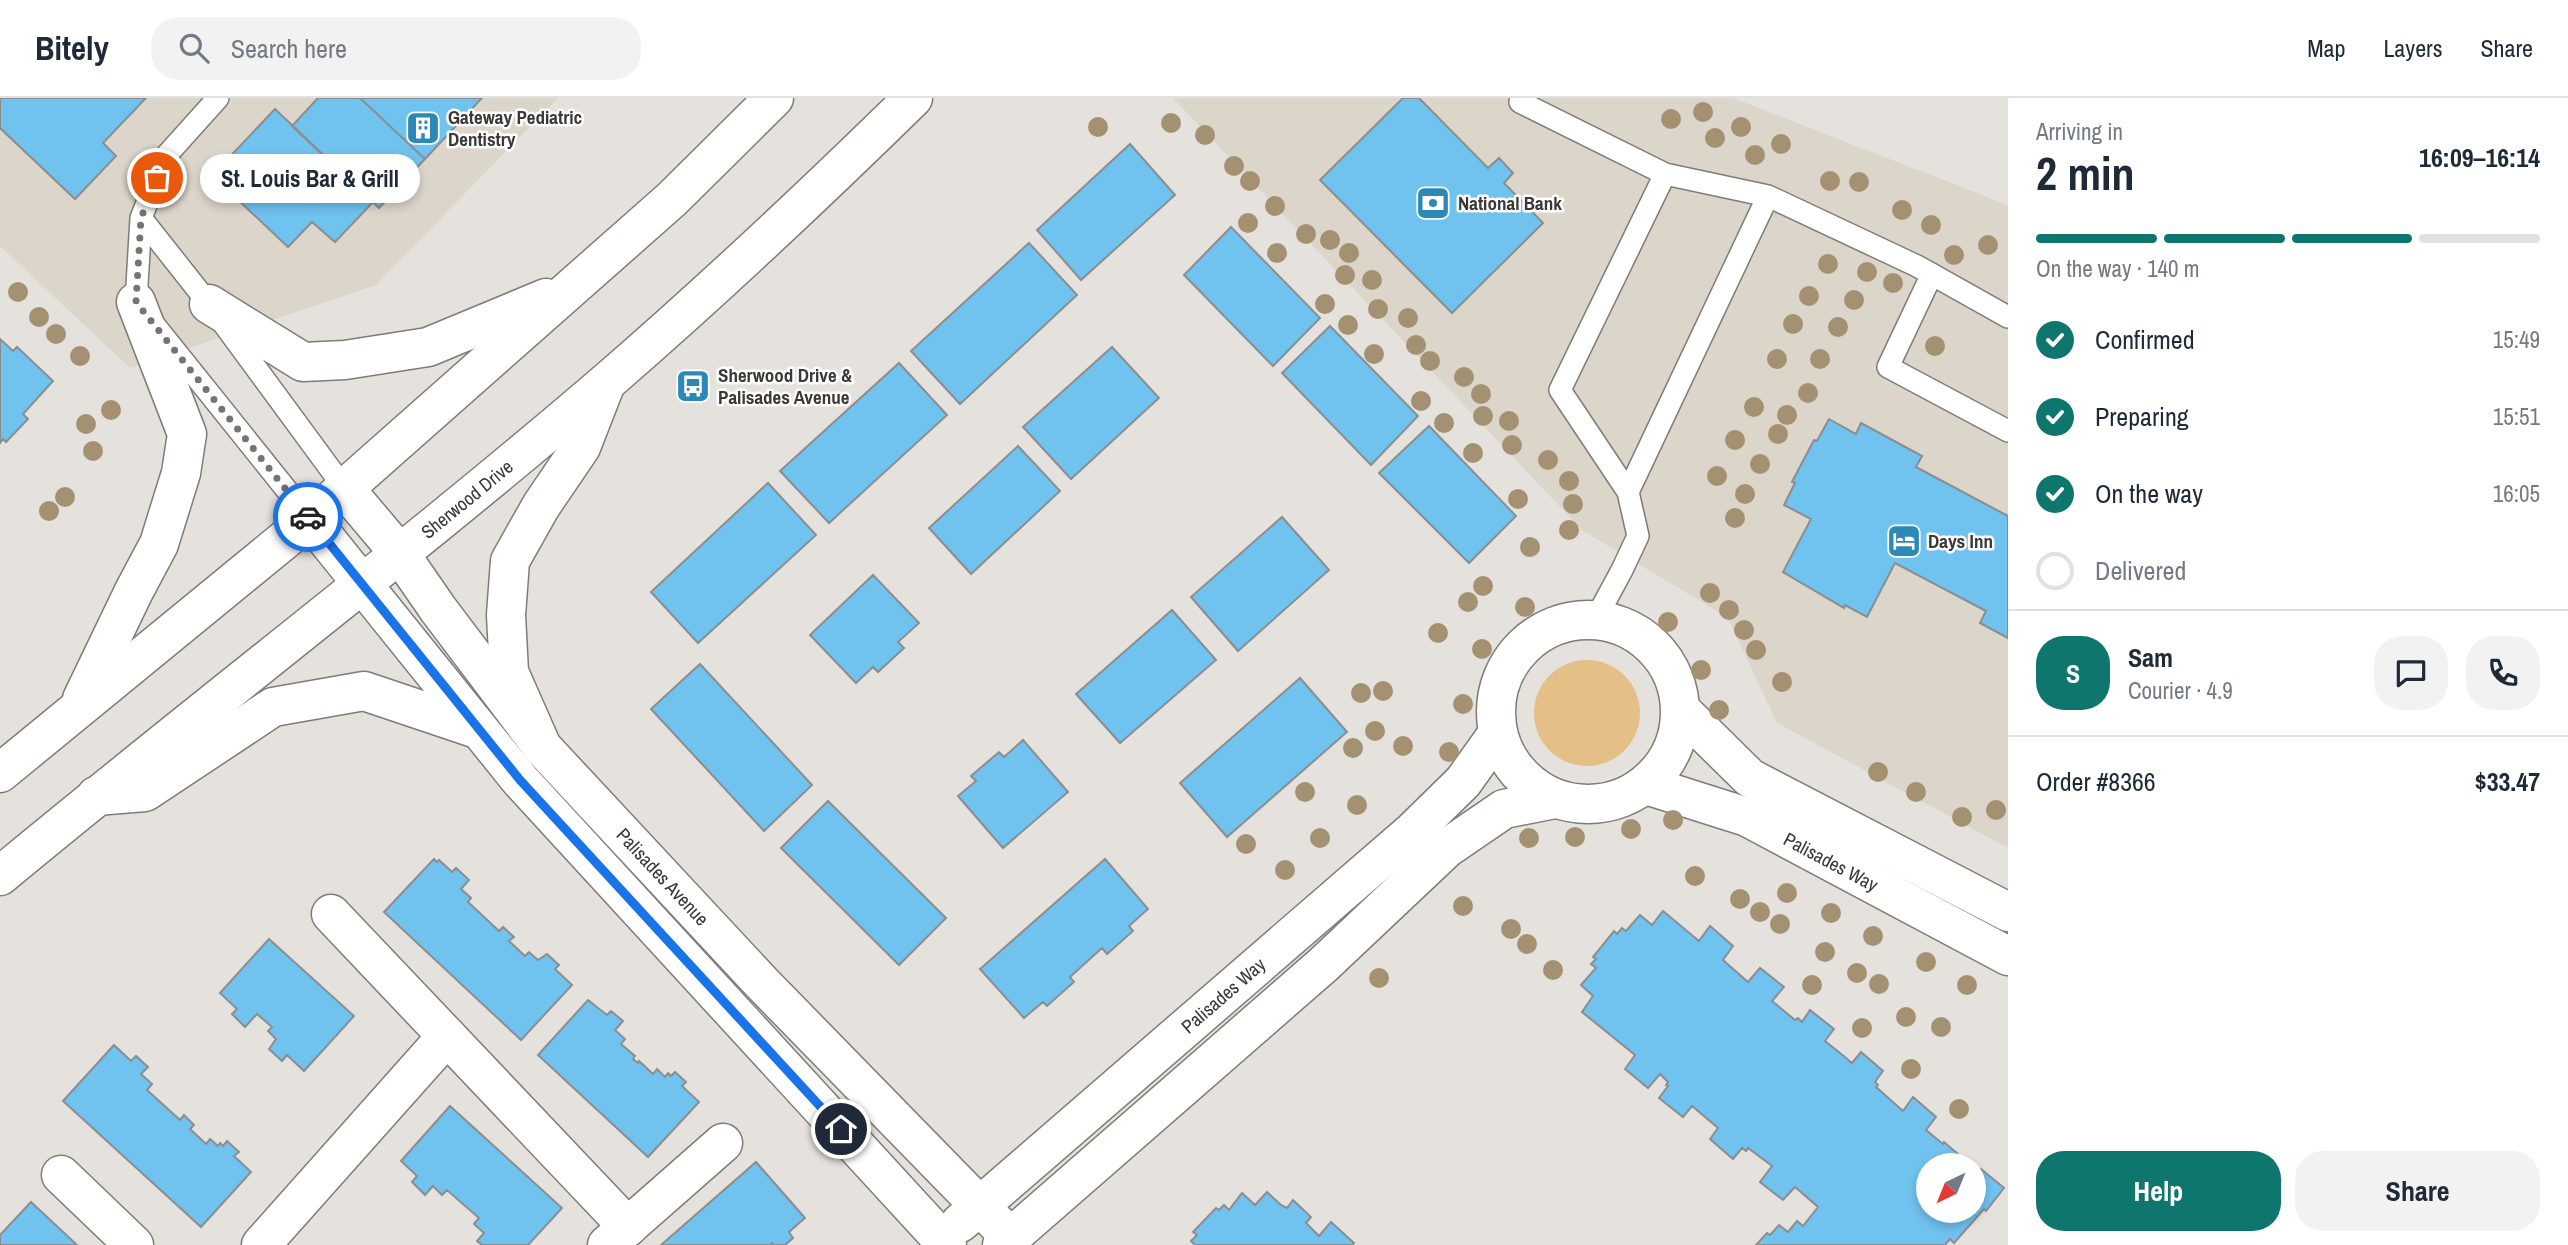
<!DOCTYPE html>
<html lang="en">
<head>
<meta charset="utf-8">
<style>
  body { margin:0; font-family:"Archivo Narrow",sans-serif; background:#f2f2f3; color:#1f2937; height:100vh; display:flex; flex-direction:column; font-size:26px; white-space:nowrap }
  * { box-sizing:border-box; margin:0 }
  p { font-size:23px; color:#747a83 }
  .icon { flex:none; width:38px; height:38px; fill:none; stroke:currentColor; stroke-width:2; stroke-linecap:round; stroke-linejoin:round }
  .map { position:relative; flex:1; overflow:hidden }
  .drawer { display:flex; flex-direction:column; background:#fff; width:560px }
  .drawer>* { flex:none }
  .needle { width:46px; rotate:223deg }
  .buttons { position:absolute; left:1916px; top:1055px; display:grid; gap:14px }
  .buttons a { display:grid; place-items:center; width:70px; height:70px; border-radius:50%; background:#fff; box-shadow:0 4px 10px #0003; font-size:35px }
  .pin { position:absolute; display:grid; place-items:center; width:60px; height:60px; color:#fff; margin:-30px; border:4px solid #fff; border-radius:50%; box-shadow:0 2px 7px #0007 }
  .courier { position:absolute; display:grid; place-items:center; width:70px; height:70px; margin:-35px; border:5px solid #1a73e8; border-radius:50%; background:#fff; color:#222; box-shadow:0 2px 9px #0007 }
  .bubble { position:absolute; height:49px; border-radius:24px; background:#fff; box-shadow:0 4px 10px #0003; font-size:23px; font-weight:800; line-height:49px; text-align:center }
  .head em { font-style:normal; font-weight:800 }
  .head div { display:flex; flex-direction:column-reverse }
  .head { display:flex; align-items:center; justify-content:space-between; height:119px; padding:0 28px }
  h1 { font-size:46px; font-weight:800; line-height:52px }
  .bar { display:grid; grid-template-columns:repeat(4,1fr); gap:10px 7px; align-content:center; height:84px; padding:0 28px }
  .bar i { height:9px; border-radius:5px; background:#e0e1e3 }
  .bar .selected { background:#0f766e }
  .bar p { grid-column:span 4 }
  .line { display:flex; align-items:center; gap:18px; padding:0 28px; border-top:2px solid #e0e1e3 }
  .line div { flex:1 }
  .round { display:grid; place-items:center; flex:none; width:74px; height:74px; border-radius:28px; background:#f2f2f3 }
  ol { padding:0 28px; list-style:none }
  li { display:flex; align-items:center; gap:21px; height:77px }
  li p { margin-inline-start:auto }
  li .icon { padding:7px; border-radius:50%; background:#0f766e; color:#fff; stroke-width:4 }
  li:last-child { color:#747a83 }
  li i { width:38px; height:38px; border:4px solid #e0e1e3; border-radius:50% }
  .cta { display:flex; gap:14px; margin-top:auto; padding:14px 28px }
  .cta a { flex:1; height:80px; border-radius:28px; background:#0f766e; color:#fff; font-size:28px; font-weight:800; line-height:80px; text-align:center }
  .cta a+a { background:#f2f2f3; color:#1f2937 }
  header { display:flex; align-items:center; gap:42px; box-sizing:border-box; height:98px; padding:0 35px; background:#fff; border-bottom:2px solid #e0e1e3 }
  header strong { font-size:33px }
  nav { display:flex; gap:38px; margin-inline-start:auto; font-size:24px }
  .search { width:490px; height:63px; background:#f2f2f3; display:flex; align-items:center; gap:18px; box-sizing:border-box; padding:0 24px; border-radius:28px; color:#747a83; font-size:26px }
  main { display:flex; flex:1; min-height:0 }
  .map>svg:first-child { display:block }
  .built { fill:#dcd5ca }
  .green { fill:#e4c088 }
  .building { fill:#70c2ef; stroke:#8a8e91; stroke-width:2 }
  .lines { fill:none; stroke-linecap:round; stroke-linejoin:round }
  .service-casing { stroke:#7f7c78; stroke-width:24 }
  .minor-casing { stroke:#7f7c78; stroke-width:41 }
  .secondary-casing { stroke:#7f7c78; stroke-width:41 }
  .service { stroke:#fff; stroke-width:21 }
  .minor { stroke:#fff; stroke-width:38 }
  .secondary { stroke:#fff; stroke-width:38 }
  .tree { fill:#a39172 }
  .done { stroke:#767471; stroke-width:7; stroke-dasharray:0 12.6 }
  .route { stroke:#1a73e8; stroke-width:9 }
  .labels { text-anchor:middle; dominant-baseline:central; stroke-width:5; stroke-linejoin:round; paint-order:stroke }
  .poi-label { font-size:19px; font-weight:bold; fill:#3a3937; stroke:#fff; text-anchor:start }
  .street-label { font-size:19px; fill:#3a3937; stroke:#fff }
</style>
</head>
<body>
<header>
<strong>Bitely</strong>
<div class="search"><svg class="icon" aria-label="search" viewBox="0 0 24 24"><circle cx="10" cy="10" r="6"/><path d="M15 15l6 6"/></svg>Search here</div>
<nav><a>Map</a><a>Layers</a><a>Share</a></nav>
</header>
<main>
<div class="map">
<svg width="2008" height="1147" viewBox="0 0 2008 1147">
  <rect width="100%" height="100%" fill="#e5e2dd"/>
  <!-- built -->
  <path class="built" d="M0 0H558L376 187 130 270 0 148Z
    M1173 0H1733L2008 107V750L1777 625 1727 519 1583 433Z"/>
  <!-- green -->
  <path class="green" d="M1534 615a53 53 0 1 1 106 0a53 53 0 1 1-106 0Z"/>
  <!-- building -->
  <path class="building" d="M0 0H146L103 45 116 58 75 101 0 30Z
    M318 0H360L425 61 379 110 292 28Z
    M360 0H482L425 61Z
    M1403 0H1419L1488 70 1499 60 1513 75 1504 85 1543 125 1452 215 1320 82Z
    M275 11 373 104 335 144 312 124 288 149 219 84 230 72 223 66Z
    M1130 46 1175 97 1081 182 1037 132Z
    M1231 129 1320 220 1273 268 1184 177Z
    M1029 145 1077 197 960 306 911 253Z
    M1330 228 1418 318 1371 367 1282 275Z
    M0 241 13 253 17 249 53 283 23 316 28 321 6 344 3 341 0 345Z
    M1112 249 1159 300 1071 381 1023 329Z
    M899 265 947 317 829 425 780 373Z
    M1829 321 1856 336 1861 325 1922 358 1916 369 2008 418V540L1980 525 1986 513 1895 465 1867 519 1845 507 1844 510 1783 474 1811 421 1784 407 1795 385 1792 384 1814 342 1817 343Z
    M1429 328 1516 418 1469 465 1379 375Z
    M1018 348 1060 393 971 476 929 430Z
    M768 385 816 437 698 545 651 494Z
    M1282 419 1329 472 1238 553 1191 499Z
    M873 477 919 525 898 544 904 550 878 574 873 569 856 585 810 537Z
    M1172 512 1216 562 1120 645 1076 596Z
    M700 566 812 687 764 733 651 611Z
    M1300 580 1347 634 1227 739 1180 685Z
    M1023 642 1068 694 1003 750 958 698 976 683 971 678 999 654 1004 659Z
    M828 703 946 820 899 867 781 750Z
    M434 761 437 764 439 762 452 774 456 770 469 782 461 791 471 800 468 804 499 833 503 829 514 839 509 843 525 858 529 854 538 862 547 856 559 867 555 871 572 887 521 942 384 814Z
    M1105 761 1148 811 1129 828 1133 833 1107 856 1102 850 1070 879 1074 884 1047 908 1043 904 1024 920 980 871Z
    M1663 813 1699 843 1710 828 1733 848 1723 862 1748 884 1760 870 1784 889 1772 903 1795 922 1798 920 1802 924 1810 912 1834 931 1825 943 1840 955 1852 965 1861 954 1883 973 1875 984 1878 987 1876 989 1903 1013 1913 999 1936 1019 1926 1032 1943 1046 1944 1044 1972 1068H1928V1113H1974V1069L1979 1073 1981 1071 2004 1090 1986 1113 1984 1111 1954 1145 1950 1141 1945 1147H1756L1767 1135 1770 1137 1779 1127 1788 1134 1797 1123 1803 1128 1818 1109 1795 1089 1783 1102 1760 1084 1772 1068 1748 1050 1746 1053 1742 1050 1733 1061 1710 1041 1718 1030 1692 1008 1683 1019 1659 1000 1668 988 1666 987 1668 984 1660 976 1648 990 1625 971 1635 957 1582 914 1593 898 1581 887 1596 870 1591 866 1596 861 1593 859 1614 833 1617 836 1622 830 1626 833 1640 817 1652 827Z
    M269 841 354 918 304 973 287 957 282 963 269 951 276 941 268 933 272 929 257 916 245 929 232 916 237 911 220 895Z
    M588 902 607 917 611 913 623 923 615 932 625 941 621 946 635 958 633 961 638 965 639 963 653 976 657 971 665 979 668 975 671 978 675 974 686 984 682 988 699 1004 648 1059 538 957Z
    M114 947 131 963 136 958 148 969 141 976 152 986 147 992 180 1022 184 1017 194 1027 190 1031 206 1046 210 1041 218 1048 220 1045 223 1048 227 1043 239 1054 234 1058 251 1074 201 1129 63 1003Z
    M450 1008 562 1110 528 1147H482L477 1143 484 1135 474 1126 479 1120 447 1092 442 1097 433 1088 425 1097 412 1084 417 1078 401 1063Z
    M756 1064 805 1120 789 1134 793 1140 785 1147H773L772 1145 769 1147H661Z
    M1267 1094 1281 1107 1287 1110 1293 1102 1311 1119 1306 1125 1319 1138 1331 1124 1354 1145 1352 1147H1195L1191 1143 1197 1137 1193 1134 1216 1110 1219 1112 1224 1107 1229 1112 1242 1095 1255 1107Z
    M31 1104 77 1147H0V1137Z"/>
  <g class="lines">
    <!-- service casing -->
    <g class="service-casing">
      <path id="service" d="M218 0 165 59 141 120 136 204 310 421
        M1520 4 1665 76
        M141 120 209 206 345 391
        M1932 176 1888 269 2008 333
        M1628 394 1768 98 1917 168 2008 219
        M1595 522 1622 472 1638 438 1628 394 1560 292 1665 76 1768 98"/>
    </g>
    <!-- minor casing -->
    <g class="minor-casing">
      <g id="minor">
        <path id="s1" d="M345 391 400 456 438 511 542 649 761 884 1011 1140"/>
        <path d="M310 421 520 682 947 1147"/>
        <circle cx="1588" cy="614" r="92"/>
        <path d="M1681 612 1750 680 2008 814"/>
        <path id="s2" d="M1646 687 1747 719 2008 858"/>
        <path d="M331 816 628 1129"/>
        <path d="M61 1077 134 1147"/>
        <path id="s3" d="M960 1125 1413 733 1463 684 1498 635"/>
        <path d="M261 1147 447 938"/>
        <path d="M607 1147 723 1045"/>
        <path d="M1002 1147 1323 867 1447 750 1504 711 1555 701"/>
      </g>
    </g>
    <!-- secondary casing -->
    <g class="secondary-casing">
      <g id="secondary">
        <path d="M209 206 303 264 345 262 428 249 546 200"/>
        <path d="M82 601 134 493 159 446 181 375 187 336 136 204"/>
        <path d="M542 649 509 574 506 517 510 463 541 408 581 349 606 285"/>
        <path d="M0 675 310 421 672 101 774 0"/>
        <path d="M96 698 145 694 273 609 364 593 477 631"/>
        <path id="s4" d="M0 778C201 611 410 453 608 283 713 192 814 97 913 0"/>
      </g>
    </g>
    <!-- service -->
    <use href="#service" class="service"/>
    <!-- minor -->
    <use href="#minor" class="minor"/>
    <!-- secondary -->
    <use href="#secondary" class="secondary"/>
  </g>
  <!-- trees -->
  <g class="tree">
    <circle cx="1703" cy="14" r="10"/>
    <circle cx="1671" cy="21" r="10"/>
    <circle cx="1171" cy="25" r="10"/>
    <circle cx="1098" cy="29" r="10"/>
    <circle cx="1741" cy="29" r="10"/>
    <circle cx="1205" cy="37" r="10"/>
    <circle cx="1715" cy="40" r="10"/>
    <circle cx="1781" cy="46" r="10"/>
    <circle cx="1755" cy="57" r="10"/>
    <circle cx="1234" cy="68" r="10"/>
    <circle cx="1250" cy="83" r="10"/>
    <circle cx="1830" cy="83" r="10"/>
    <circle cx="1859" cy="84" r="10"/>
    <circle cx="1275" cy="108" r="10"/>
    <circle cx="1902" cy="112" r="10"/>
    <circle cx="1248" cy="125" r="10"/>
    <circle cx="1931" cy="127" r="10"/>
    <circle cx="1306" cy="136" r="10"/>
    <circle cx="1330" cy="142" r="10"/>
    <circle cx="1988" cy="147" r="10"/>
    <circle cx="1277" cy="155" r="10"/>
    <circle cx="1349" cy="155" r="10"/>
    <circle cx="1954" cy="157" r="10"/>
    <circle cx="1828" cy="166" r="10"/>
    <circle cx="1867" cy="174" r="10"/>
    <circle cx="1345" cy="177" r="10"/>
    <circle cx="1372" cy="182" r="10"/>
    <circle cx="1893" cy="185" r="10"/>
    <circle cx="18" cy="194" r="10"/>
    <circle cx="1809" cy="198" r="10"/>
    <circle cx="1854" cy="202" r="10"/>
    <circle cx="1325" cy="206" r="10"/>
    <circle cx="1378" cy="211" r="10"/>
    <circle cx="39" cy="219" r="10"/>
    <circle cx="1408" cy="220" r="10"/>
    <circle cx="1793" cy="226" r="10"/>
    <circle cx="1348" cy="227" r="10"/>
    <circle cx="1838" cy="229" r="10"/>
    <circle cx="56" cy="236" r="10"/>
    <circle cx="1416" cy="247" r="10"/>
    <circle cx="1935" cy="248" r="10"/>
    <circle cx="1374" cy="256" r="10"/>
    <circle cx="80" cy="258" r="10"/>
    <circle cx="1777" cy="261" r="10"/>
    <circle cx="1820" cy="261" r="10"/>
    <circle cx="1430" cy="263" r="10"/>
    <circle cx="1464" cy="279" r="10"/>
    <circle cx="1808" cy="295" r="10"/>
    <circle cx="1481" cy="296" r="10"/>
    <circle cx="1421" cy="303" r="10"/>
    <circle cx="1754" cy="309" r="10"/>
    <circle cx="111" cy="312" r="10"/>
    <circle cx="1787" cy="317" r="10"/>
    <circle cx="1483" cy="318" r="10"/>
    <circle cx="1509" cy="323" r="10"/>
    <circle cx="1444" cy="325" r="10"/>
    <circle cx="86" cy="326" r="10"/>
    <circle cx="1778" cy="336" r="10"/>
    <circle cx="1735" cy="342" r="10"/>
    <circle cx="1512" cy="347" r="10"/>
    <circle cx="93" cy="353" r="10"/>
    <circle cx="1473" cy="355" r="10"/>
    <circle cx="1548" cy="362" r="10"/>
    <circle cx="1760" cy="366" r="10"/>
    <circle cx="1717" cy="378" r="10"/>
    <circle cx="1569" cy="383" r="10"/>
    <circle cx="1745" cy="396" r="10"/>
    <circle cx="65" cy="399" r="10"/>
    <circle cx="1518" cy="401" r="10"/>
    <circle cx="1573" cy="406" r="10"/>
    <circle cx="49" cy="413" r="10"/>
    <circle cx="1735" cy="420" r="10"/>
    <circle cx="1569" cy="432" r="10"/>
    <circle cx="1530" cy="449" r="10"/>
    <circle cx="1483" cy="488" r="10"/>
    <circle cx="1710" cy="495" r="10"/>
    <circle cx="1468" cy="504" r="10"/>
    <circle cx="1525" cy="509" r="10"/>
    <circle cx="1729" cy="512" r="10"/>
    <circle cx="1668" cy="524" r="10"/>
    <circle cx="1744" cy="532" r="10"/>
    <circle cx="1438" cy="535" r="10"/>
    <circle cx="1482" cy="551" r="10"/>
    <circle cx="1756" cy="552" r="10"/>
    <circle cx="1701" cy="572" r="10"/>
    <circle cx="1782" cy="584" r="10"/>
    <circle cx="1383" cy="593" r="10"/>
    <circle cx="1361" cy="595" r="10"/>
    <circle cx="1463" cy="606" r="10"/>
    <circle cx="1719" cy="612" r="10"/>
    <circle cx="1375" cy="633" r="10"/>
    <circle cx="1403" cy="648" r="10"/>
    <circle cx="1353" cy="650" r="10"/>
    <circle cx="1449" cy="654" r="10"/>
    <circle cx="1878" cy="674" r="10"/>
    <circle cx="1305" cy="694" r="10"/>
    <circle cx="1916" cy="694" r="10"/>
    <circle cx="1357" cy="707" r="10"/>
    <circle cx="1996" cy="712" r="10"/>
    <circle cx="1962" cy="719" r="10"/>
    <circle cx="1673" cy="722" r="10"/>
    <circle cx="1631" cy="731" r="10"/>
    <circle cx="1575" cy="739" r="10"/>
    <circle cx="1320" cy="740" r="10"/>
    <circle cx="1529" cy="740" r="10"/>
    <circle cx="1246" cy="746" r="10"/>
    <circle cx="1285" cy="772" r="10"/>
    <circle cx="1695" cy="778" r="10"/>
    <circle cx="1787" cy="795" r="10"/>
    <circle cx="1740" cy="801" r="10"/>
    <circle cx="1463" cy="808" r="10"/>
    <circle cx="1760" cy="814" r="10"/>
    <circle cx="1831" cy="815" r="10"/>
    <circle cx="1780" cy="826" r="10"/>
    <circle cx="1511" cy="831" r="10"/>
    <circle cx="1873" cy="838" r="10"/>
    <circle cx="1527" cy="846" r="10"/>
    <circle cx="1825" cy="854" r="10"/>
    <circle cx="1926" cy="864" r="10"/>
    <circle cx="1553" cy="872" r="10"/>
    <circle cx="1857" cy="875" r="10"/>
    <circle cx="1379" cy="880" r="10"/>
    <circle cx="1879" cy="886" r="10"/>
    <circle cx="1812" cy="887" r="10"/>
    <circle cx="1967" cy="887" r="10"/>
    <circle cx="1906" cy="919" r="10"/>
    <circle cx="1941" cy="929" r="10"/>
    <circle cx="1862" cy="930" r="10"/>
    <circle cx="1911" cy="971" r="10"/>
    <circle cx="1959" cy="1011" r="10"/>
  </g>
  <g class="lines">
    <!-- done -->
    <path class="done" d="M157 80 141 120 136 204 308 419"/>
    <!-- route -->
    <path class="route" d="M308 419 520 682 841 1031"/>
  </g>
  <!-- icons -->
  <defs>
    <g id="building-square" transform="scale(1.75)"><rect x="-9" y="-9" width="18" height="18" rx="4" fill="#2c88b5" stroke="#fff"/><path d="M-4-6H4V6H1V3H-1V6H-4ZM-2.5-4.3h1.7v1.8h-1.7ZM.8-4.3h1.7v1.8H.8ZM-2.5-1h1.7V.8h-1.7ZM.8-1h1.7V.8H.8Z" fill="#fff"/></g>
    <g id="bank-square" transform="scale(1.75)"><rect x="-9" y="-9" width="18" height="18" rx="4" fill="#2c88b5" stroke="#fff"/><path d="M-6-4H6V4H-6ZM0-2.3a2.3 2.3 0 1 0 0 4.6a2.3 2.3 0 1 0 0-4.6Z" fill="#fff"/></g>
    <g id="bus-square" transform="scale(1.75)"><rect x="-9" y="-9" width="18" height="18" rx="4" fill="#2c88b5" stroke="#fff"/><path d="M-5-6H5V4H4V6H2V4H-2V6H-4V4H-5ZM-3.5-4V0h7V-4ZM-3.5 1.2v1.5H-2V1.2ZM2 1.2v1.5H3.5V1.2Z" fill="#fff"/></g>
    <g id="hotel-square" transform="scale(1.75)"><rect x="-9" y="-9" width="18" height="18" rx="4" fill="#2c88b5" stroke="#fff"/><path d="M-6-4.5h1.5V1H6V5H4.5V3h-9V5H-6ZM-4 0a1.8 1.8 0 1 1 3.6 0ZM.5 0V-2.5h3Q6-2.5 6 0Z" fill="#fff"/></g>
  </defs>
  <g fill-rule="evenodd">
    <use href="#building-square" x="423" y="30"/>
    <use href="#bank-square" x="1433" y="105"/>
    <use href="#bus-square" x="693" y="288"/>
    <use href="#hotel-square" x="1904" y="443"/>
  </g>
  <g class="labels">
    <!-- poi labels -->
    <g class="poi-label">
      <text x="448" y="19">Gateway Pediatric<tspan x="448" dy="22">Dentistry</tspan></text>
      <text x="1458" y="105">National Bank</text>
      <text x="718" y="277">Sherwood Drive &amp;<tspan x="718" dy="22">Palisades Avenue</tspan></text>
      <text x="1928" y="443">Days Inn</text>
    </g>
    <!-- street labels -->
    <g class="street-label">
      <text stroke="none"><textPath href="#s4" startOffset="600">Sherwood Drive</textPath></text>
      <text stroke="none"><textPath href="#s2" startOffset="201">Palisades Way</textPath></text>
      <text stroke="none"><textPath href="#s1" startOffset="502">Palisades Avenue</textPath></text>
      <text stroke="none"><textPath href="#s3" startOffset="348">Palisades Way</textPath></text>
    </g>
  </g>
</svg>
<div class="buttons">
<a><svg class="needle" viewBox="-14 -14 28 28"><path d="M0-13l5 13h-10z" fill="#e53935"/><path d="M0 13l5-13h-10z" fill="#747a83"/></svg></a>
</div>
<div class="pin" style="left:157px;top:80px;background:#ea580c"><svg class="icon" aria-label="bag" viewBox="0 0 24 24"><path d="M5 8h14l-1 12H6zM9 8a3 3 0 0 1 6 0"/></svg></div>
<div class="pin" style="left:841px;top:1031px;background:#1f2937"><svg class="icon" aria-label="home" viewBox="0 0 24 24"><path d="M3 11l9-7 9 7M6 9v11h12V9"/></svg></div>
<div class="courier" style="left:308px;top:419px"><svg class="icon" aria-label="car" viewBox="0 0 24 24"><path d="M5 17H2v-5l4-1 3-4h7l3 4 3 1v5h-3M9 17h6M6 11h13"/><circle cx="7" cy="17" r="2"/><circle cx="17" cy="17" r="2"/></svg></div>
<div class="bubble" style="left:200px;top:56px;width:220px">St. Louis Bar &amp; Grill</div>
</div>
<section class="drawer">
<div class="head"><div><h1>2 min</h1><p>Arriving in</p></div><em>16:09–16:14</em></div>
<div class="bar"><i class="selected"></i><i class="selected"></i><i class="selected"></i><i></i><p>On the way · 140 m</p></div>
<ol>
<li><svg class="icon" aria-label="check" viewBox="0 0 24 24"><path d="M5 12l5 5 9-10"/></svg>Confirmed<p>15:49</p></li>
<li><svg class="icon" aria-label="check" viewBox="0 0 24 24"><path d="M5 12l5 5 9-10"/></svg>Preparing<p>15:51</p></li>
<li><svg class="icon" aria-label="check" viewBox="0 0 24 24"><path d="M5 12l5 5 9-10"/></svg>On the way<p>16:05</p></li>
<li><i></i>Delivered</li>
</ol>
<div class="line" style="height:126px"><b class="round" style="background:#0f766e;color:#fff">S</b><div><b>Sam</b><p>Courier · 4.9</p></div><a class="round"><svg class="icon" aria-label="chat" viewBox="0 0 24 24"><path d="M4 5h16v11H9l-5 4z"/></svg></a><a class="round"><svg class="icon" aria-label="phone" viewBox="0 0 24 24"><path d="M5 4h4l2 5-3 2q2 4 5 5l2-3 5 2v4C11 20 4 13 5 4z"/></svg></a></div>
<div class="line" style="height:91px"><div>Order #8366</div><b>$33.47</b></div>
<div class="cta"><a>Help</a><a>Share</a></div>
</section>
</main>
</body>
</html>
